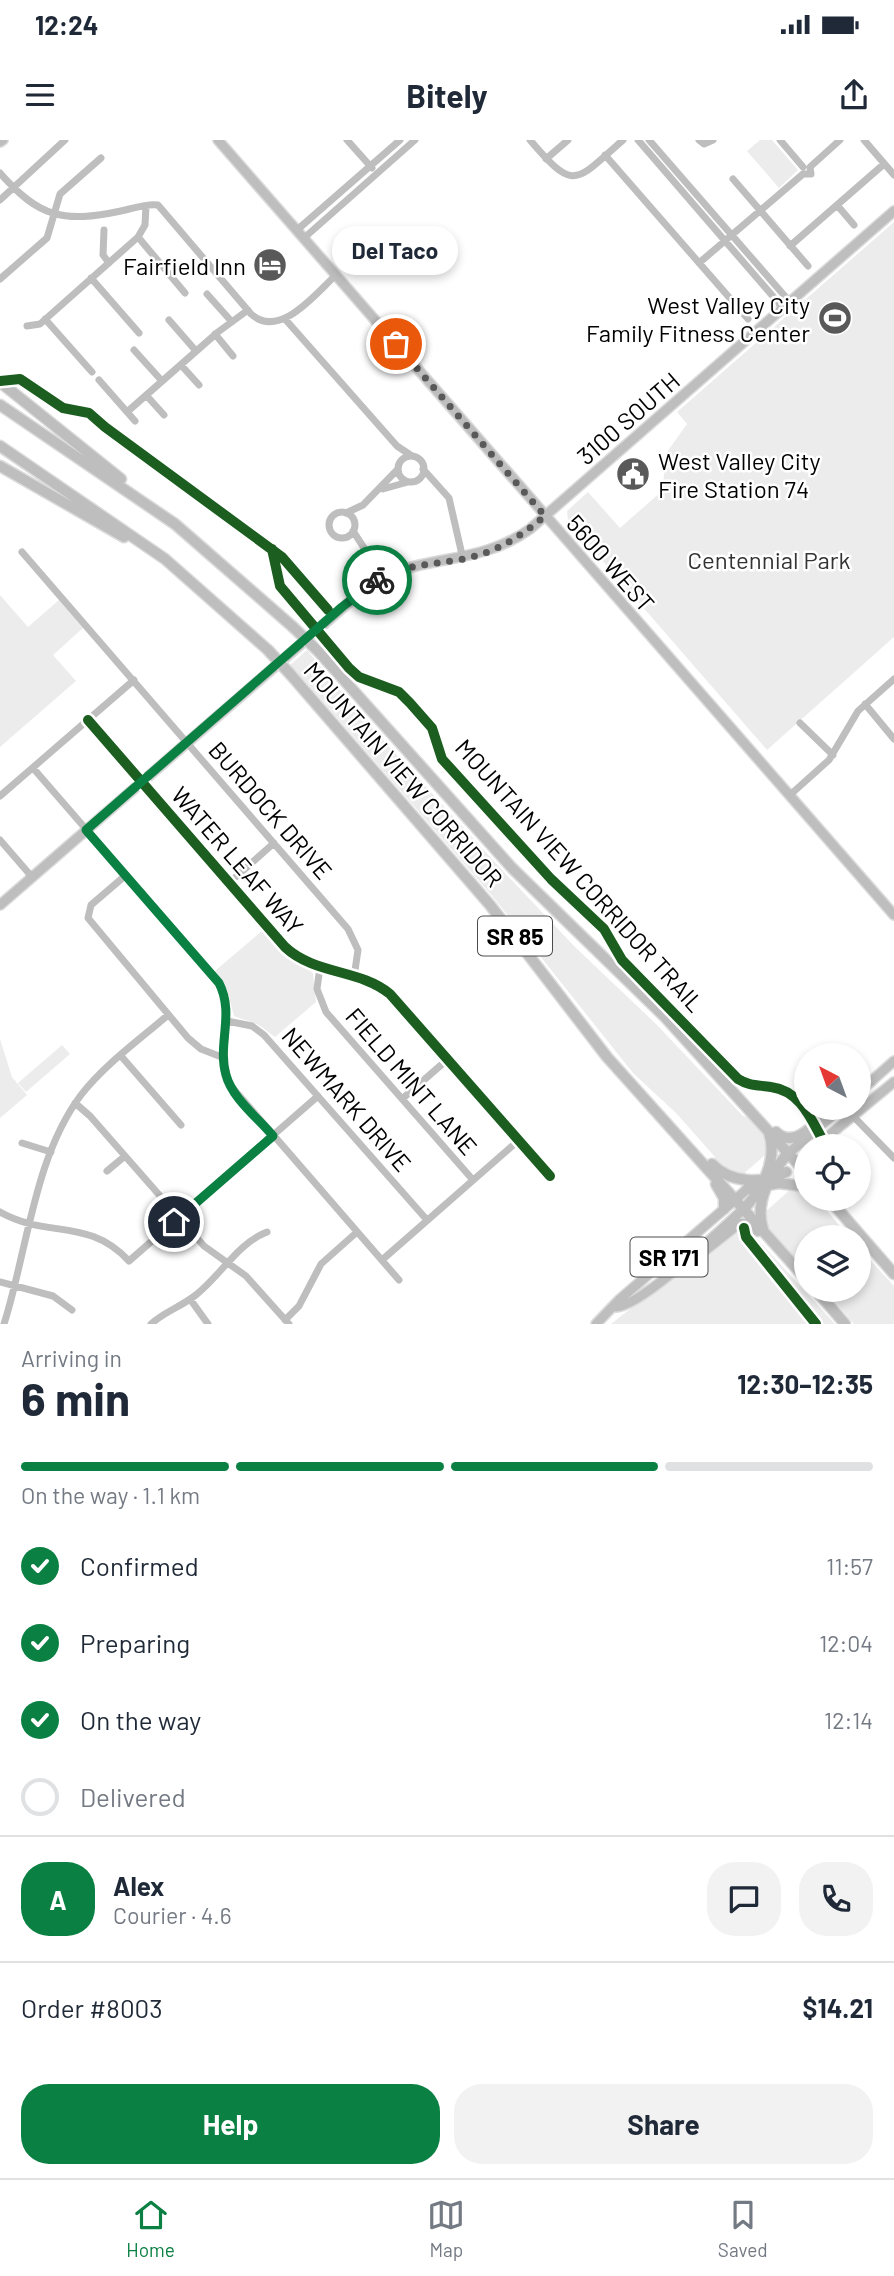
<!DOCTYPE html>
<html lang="en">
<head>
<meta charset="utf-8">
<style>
  body { margin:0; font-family:Barlow,sans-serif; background:#f2f2f3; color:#1f2937; height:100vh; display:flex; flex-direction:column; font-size:26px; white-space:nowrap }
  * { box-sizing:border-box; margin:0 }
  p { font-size:23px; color:#747a83 }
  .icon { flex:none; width:38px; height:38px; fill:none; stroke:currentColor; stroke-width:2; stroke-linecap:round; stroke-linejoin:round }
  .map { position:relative; height:1184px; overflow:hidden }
  .side { display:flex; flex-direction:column; background:#fff; flex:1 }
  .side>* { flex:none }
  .needle { width:46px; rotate:319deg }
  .controls { position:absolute; left:794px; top:903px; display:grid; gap:14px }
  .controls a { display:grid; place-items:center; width:77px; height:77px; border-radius:50%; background:#fff; box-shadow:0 4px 10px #0003; font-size:35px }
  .pin { position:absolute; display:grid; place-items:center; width:60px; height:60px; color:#fff; margin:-30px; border:4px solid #fff; border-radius:50%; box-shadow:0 2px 7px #0007 }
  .courier { position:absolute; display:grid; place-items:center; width:70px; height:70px; margin:-35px; border:5px solid #0b8043; border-radius:50%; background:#fff; color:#222; box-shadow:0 2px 9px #0007 }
  .bubble { position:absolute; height:49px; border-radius:24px; background:#fff; box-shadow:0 4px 10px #0003; font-size:23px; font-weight:700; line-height:49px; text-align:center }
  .overview em { font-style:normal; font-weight:700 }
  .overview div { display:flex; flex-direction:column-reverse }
  .overview { display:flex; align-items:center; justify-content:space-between; height:119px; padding:0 21px }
  h1 { font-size:46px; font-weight:700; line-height:52px }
  .bar { display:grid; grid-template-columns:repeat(4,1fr); gap:10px 7px; align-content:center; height:84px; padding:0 21px }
  .bar i { height:9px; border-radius:5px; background:#e0e1e3 }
  .bar .active { background:#0b8043 }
  .bar p { grid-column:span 4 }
  .line { display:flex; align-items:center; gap:18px; padding:0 21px; border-top:2px solid #e0e1e3 }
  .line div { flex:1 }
  .round { display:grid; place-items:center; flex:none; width:74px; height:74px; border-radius:28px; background:#f2f2f3 }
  ol { padding:0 21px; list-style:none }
  li { display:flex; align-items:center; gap:21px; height:77px }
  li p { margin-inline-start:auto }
  li .icon { padding:7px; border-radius:50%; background:#0b8043; color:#fff; stroke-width:4 }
  li:last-child { color:#747a83 }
  li i { width:38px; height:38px; border:4px solid #e0e1e3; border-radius:50% }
  .primary-button { display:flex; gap:14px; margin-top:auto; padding:14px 21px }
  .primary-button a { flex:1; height:80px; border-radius:28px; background:#0b8043; color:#fff; font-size:28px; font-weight:700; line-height:80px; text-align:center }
  .primary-button a+a { background:#f2f2f3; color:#1f2937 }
  .status { display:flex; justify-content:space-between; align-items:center; height:49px; padding:0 35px; background:#fff; direction:ltr }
  .status svg { height:19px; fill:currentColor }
  header { display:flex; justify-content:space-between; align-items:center; height:91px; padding:0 21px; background:#fff; font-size:32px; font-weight:700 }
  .tabs { display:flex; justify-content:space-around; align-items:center; height:98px; border-top:2px solid #e0e1e3; background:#fff; font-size:19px; color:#747a83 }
  .tabs a { display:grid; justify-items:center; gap:4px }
  .tabs .active { color:#0b8043 }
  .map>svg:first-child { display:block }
  .green { fill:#ececec }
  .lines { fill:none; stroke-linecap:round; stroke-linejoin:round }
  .major-casing { stroke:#dbdbdb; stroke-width:12 }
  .highway-casing { stroke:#dbdbdb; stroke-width:13 }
  .minor { stroke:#bebebe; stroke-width:7 }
  .major { stroke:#bebebe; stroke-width:9 }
  .highway { stroke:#bebebe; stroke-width:10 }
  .highway-bridge-casing { stroke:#dbdbdb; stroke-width:13; stroke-linecap:butt }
  .highway-bridge { stroke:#bebebe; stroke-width:10 }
  .cycleway-casing { stroke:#fff; stroke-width:15 }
  .cycleway { stroke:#1b5e20; stroke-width:10 }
  .done { stroke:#595959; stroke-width:7; stroke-dasharray:0 12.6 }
  .route { stroke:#0b8043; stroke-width:9 }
  .labels { text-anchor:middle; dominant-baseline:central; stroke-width:5; stroke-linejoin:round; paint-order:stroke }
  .shield { fill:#fff; stroke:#4c4c4c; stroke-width:2 }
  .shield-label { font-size:23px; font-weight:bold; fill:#000 }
  .poi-label { font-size:24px; fill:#000; stroke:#fff; text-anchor:end }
  .street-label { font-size:24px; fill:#000; stroke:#fff }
  .park-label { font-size:24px; fill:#333; stroke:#fff }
</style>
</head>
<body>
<div class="status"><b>12:24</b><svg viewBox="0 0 49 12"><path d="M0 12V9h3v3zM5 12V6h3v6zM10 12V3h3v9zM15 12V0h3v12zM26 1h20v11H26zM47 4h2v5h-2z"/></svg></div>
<header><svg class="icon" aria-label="menu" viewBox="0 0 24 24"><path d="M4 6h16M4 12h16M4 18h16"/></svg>Bitely<svg class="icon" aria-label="share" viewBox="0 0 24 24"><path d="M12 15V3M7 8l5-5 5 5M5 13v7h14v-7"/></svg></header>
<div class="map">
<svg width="894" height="1184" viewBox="0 0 894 1184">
  <rect width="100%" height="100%" fill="#fff"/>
  <!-- green -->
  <path class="green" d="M760 0H772L798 30 779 48 747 11Z
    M894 82V497L767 610 568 381 567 371 588 352 620 388 662 351 667 312 687 284 677 272Z
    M0 455 28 487 59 460 83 488 53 515 76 541 0 607Z
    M307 510 364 579 503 731 574 806 656 884 743 976 751 978 763 994 767 1013 764 1016 741 1036 713 1021 715 1017 677 974 633 933 493 757 306 542 289 526Z
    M263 790 287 816 313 833 316 862 275 897 259 885 234 876 227 850 215 831Z
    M0 899 12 937 27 955 0 978Z
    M62 905 70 914 26 952 18 943Z
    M792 1048 807 1051V1059H817L849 1097H807V1129C791 1112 767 1097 764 1073Z
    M733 1088 748 1089 835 1184H611Z
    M859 1108 894 1146V1184H854L825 1150H859Z"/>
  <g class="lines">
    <!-- major casing -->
    <g class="major-casing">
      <path id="major" d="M218 0 894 775
        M0 2 3 0
        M0 765 368 446C419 412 476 428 530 389L894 71
        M859 952 894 921
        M816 1006 894 942
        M784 1017 841 968
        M616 1167C644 1165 723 1087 747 1066
        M596 1184 619 1160 752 1045"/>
    </g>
    <!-- highway casing -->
    <g class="highway-casing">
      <path id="highway" d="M0 242 121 339
        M0 265 175 384 293 487
        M0 306 165 419 268 510
        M0 326 124 397
        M318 511 512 728 664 876 807 1034
        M291 535 490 765 607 917 807 1140
        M859 945 871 941
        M776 992C795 1011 818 980 832 968
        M806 1015 807 1022
        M712 1024C730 1043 763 1045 786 1032
        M716 1044 724 1058V1069
        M747 1049 779 1043 807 1047
        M829 1059 894 1134
        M744 1069C762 1049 778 1021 769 993
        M763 1089C754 1061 771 1034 788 1013
        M691 1115 705 1110 738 1084H749L758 1091
        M816 1150 845 1184"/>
    </g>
    <!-- minor -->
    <path class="minor" d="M347 0 372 28
      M530 0C575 53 575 42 623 0
      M638 0 783 168
      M649 0 790 162
      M699 0 704 4 713 0
      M780 0 803 27
      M864 0 894 35
      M605 15 748 179
      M546 19 568 0
      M0 33C39 78 64 83 121 71 132 69 147 63 158 65L251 174C280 200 316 153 336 135
      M733 39 808 126
      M0 60 65 0
      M837 65 854 85
      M104 90 103 115 109 123
      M297 90 400 0
      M138 97 185 153
      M304 98 415 0
      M790 106 884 24
      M699 123 803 34H811L810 27 840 0
      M91 138 139 193
      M0 139 47 98 60 54 101 18
      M207 154 232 182
      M45 179 92 232
      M285 179 397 306 412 316
      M169 180 196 211
      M27 186 40 184 138 97 145 85 146 66
      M215 194 233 216
      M134 210 162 241
      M181 225 199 245
      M99 240 135 281
      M146 255 164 275
      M127 272 218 192 248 170
      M398 329a13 13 0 1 1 26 0a13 13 0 1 1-26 0Z
      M423 329 449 358 463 419
      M383 349 408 342
      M329 385a13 13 0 1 1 26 0a13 13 0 1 1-26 0Z
      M346 373 363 365 398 329
      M353 391 383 437
      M22 412 348 789 358 810 354 837
      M865 564 894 599
      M88 580 285 807C315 835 360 829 390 854L550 1036
      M800 583 833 615
      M33 628 216 839C239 873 213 911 231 946L399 1140
      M790 655 829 620 858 571 894 539
      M0 656 134 540
      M0 700 32 737
      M126 735 91 765 88 778 188 898 201 909 224 918
      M229 743 274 703
      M320 827 317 849 326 872 473 1040
      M227 881 252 886 264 895 427 1080
      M121 916 181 985
      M402 959 448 919
      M75 963 90 976 204 1106 246 1136 289 1184
      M852 975 894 1018
      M22 1003 51 1012
      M107 1031 125 1016
      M0 1072C48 1099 88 1077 129 1121L318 956
      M382 1120 519 1000
      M0 1142 53 1156 72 1170
      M190 1159 208 1184
      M285 1180 299 1166 321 1124 357 1092
      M4 1184C27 1112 34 1017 81 955 104 925 139 900 168 875
      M151 1184C165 1171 183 1166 197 1154 221 1135 238 1103 267 1092"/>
    <!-- major -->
    <use href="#major" class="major"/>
    <!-- highway -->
    <use href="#highway" class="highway"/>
    <!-- highway-bridge casing -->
    <g class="highway-bridge-casing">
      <path id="highway-bridge" d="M293 487 318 511
        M268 510 291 535"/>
    </g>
    <!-- highway-bridge -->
    <use href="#highway-bridge" class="highway-bridge"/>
    <!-- cycleway casing -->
    <g class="cycleway-casing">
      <path id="cycleway" d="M0 241 20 239 63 268 89 273 105 287 282 417 328 470
        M272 409 280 446 349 528 359 537 399 552 410 563 432 588 442 619 551 739 604 789 622 820 738 939C749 946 759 945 771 947 802 951 812 982 826 1006
        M88 580 285 807C315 835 360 829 390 854L550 1036
        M744 1088 746 1097 816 1184"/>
    </g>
    <!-- cycleway -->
    <use href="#cycleway" class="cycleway"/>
  </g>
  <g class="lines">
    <!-- done -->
    <path class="done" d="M377 440C405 424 432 425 463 419 495 413 520 397 545 376L396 204"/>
    <!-- route -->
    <path class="route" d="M174 1082 273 996C258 978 232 958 226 935 217 904 235 874 219 843L86 690 342 467 377 440"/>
  </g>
  <!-- icons -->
  <defs>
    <g id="hotel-disc" transform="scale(1.75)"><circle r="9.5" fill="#595959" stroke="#fff"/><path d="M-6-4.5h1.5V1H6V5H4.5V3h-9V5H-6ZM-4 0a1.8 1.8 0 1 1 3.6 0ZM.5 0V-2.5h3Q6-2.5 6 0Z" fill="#fff"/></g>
    <g id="stadium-disc" transform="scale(1.75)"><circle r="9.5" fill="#595959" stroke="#fff"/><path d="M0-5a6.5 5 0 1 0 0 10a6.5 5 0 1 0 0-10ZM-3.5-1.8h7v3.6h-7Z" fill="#fff"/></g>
    <g id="civic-disc" transform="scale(1.75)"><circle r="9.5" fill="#595959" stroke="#fff"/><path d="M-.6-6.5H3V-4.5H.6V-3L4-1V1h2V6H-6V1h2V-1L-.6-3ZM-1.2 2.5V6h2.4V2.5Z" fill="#fff"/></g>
  </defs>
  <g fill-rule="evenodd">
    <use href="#hotel-disc" x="270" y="125"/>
    <use href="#stadium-disc" x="835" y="178"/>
    <use href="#civic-disc" x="633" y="334"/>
  </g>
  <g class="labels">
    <!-- shield labels -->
    <g class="shield">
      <rect x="478" y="776.5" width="74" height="39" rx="5"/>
      <rect x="630.5" y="1097.5" width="77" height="39" rx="5"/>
    </g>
    <g class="shield-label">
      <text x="515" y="796">SR 85</text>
      <text x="669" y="1117">SR 171</text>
    </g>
    <!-- poi labels -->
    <g class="poi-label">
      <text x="246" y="125">Fairfield Inn</text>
      <text x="810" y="164">West Valley City<tspan x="810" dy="28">Family Fitness Center</tspan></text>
      <text x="658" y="320" text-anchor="start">West Valley City<tspan x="658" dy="28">Fire Station 74</tspan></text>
    </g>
    <!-- street labels -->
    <g class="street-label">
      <text transform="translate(628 278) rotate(-41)">3100 SOUTH</text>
      <text transform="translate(611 423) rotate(49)">5600 WEST</text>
      <text transform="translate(404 634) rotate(49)">MOUNTAIN VIEW CORRIDOR</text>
      <text transform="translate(271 670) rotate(49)">BURDOCK DRIVE</text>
      <text transform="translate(238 720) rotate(49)">WATER LEAF WAY</text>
      <text transform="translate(580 735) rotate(48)">MOUNTAIN VIEW CORRIDOR TRAIL</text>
      <text transform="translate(412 941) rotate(49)">FIELD MINT LANE</text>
      <text transform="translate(347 959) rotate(49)">NEWMARK DRIVE</text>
    </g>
    <!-- park labels -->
    <g class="park-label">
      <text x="769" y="419">Centennial Park</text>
    </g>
  </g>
</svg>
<div class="controls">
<a><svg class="needle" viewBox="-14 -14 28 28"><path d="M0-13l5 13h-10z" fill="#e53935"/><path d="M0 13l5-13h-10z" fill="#747a83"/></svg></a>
<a><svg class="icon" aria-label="locate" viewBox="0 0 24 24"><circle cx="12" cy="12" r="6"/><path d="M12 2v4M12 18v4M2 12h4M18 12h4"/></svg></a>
<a><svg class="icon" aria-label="layers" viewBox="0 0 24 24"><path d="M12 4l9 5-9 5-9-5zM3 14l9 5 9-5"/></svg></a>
</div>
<div class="pin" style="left:396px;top:204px;background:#ea580c"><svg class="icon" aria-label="bag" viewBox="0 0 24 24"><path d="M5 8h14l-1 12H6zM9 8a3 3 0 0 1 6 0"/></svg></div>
<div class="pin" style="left:174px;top:1082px;background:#1f2937"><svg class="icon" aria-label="home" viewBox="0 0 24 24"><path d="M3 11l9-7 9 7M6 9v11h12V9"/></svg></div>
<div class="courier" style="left:377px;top:440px"><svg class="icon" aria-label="bike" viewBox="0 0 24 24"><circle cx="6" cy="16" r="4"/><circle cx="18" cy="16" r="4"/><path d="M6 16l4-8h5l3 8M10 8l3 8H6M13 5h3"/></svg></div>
<div class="bubble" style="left:332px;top:86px;width:126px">Del Taco</div>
</div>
<section class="side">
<div class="overview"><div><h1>6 min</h1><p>Arriving in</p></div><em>12:30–12:35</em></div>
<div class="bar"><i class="active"></i><i class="active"></i><i class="active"></i><i></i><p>On the way · 1.1 km</p></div>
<ol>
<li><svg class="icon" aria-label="check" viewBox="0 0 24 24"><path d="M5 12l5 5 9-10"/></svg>Confirmed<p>11:57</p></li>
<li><svg class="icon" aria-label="check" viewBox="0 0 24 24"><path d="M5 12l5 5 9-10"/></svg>Preparing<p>12:04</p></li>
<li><svg class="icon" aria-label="check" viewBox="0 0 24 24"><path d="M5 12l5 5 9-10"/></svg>On the way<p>12:14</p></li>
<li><i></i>Delivered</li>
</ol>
<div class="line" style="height:126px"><b class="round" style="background:#0b8043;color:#fff">A</b><div><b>Alex</b><p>Courier · 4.6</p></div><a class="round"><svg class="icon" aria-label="chat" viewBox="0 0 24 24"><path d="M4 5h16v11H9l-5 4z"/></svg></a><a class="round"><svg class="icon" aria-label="phone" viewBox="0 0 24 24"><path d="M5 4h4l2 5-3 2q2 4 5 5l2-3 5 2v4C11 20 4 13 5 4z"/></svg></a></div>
<div class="line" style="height:91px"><div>Order #8003</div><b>$14.21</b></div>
<div class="primary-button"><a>Help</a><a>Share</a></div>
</section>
<nav class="tabs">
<a class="active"><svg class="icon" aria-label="home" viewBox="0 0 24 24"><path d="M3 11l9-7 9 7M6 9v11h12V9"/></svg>Home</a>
<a><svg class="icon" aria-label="map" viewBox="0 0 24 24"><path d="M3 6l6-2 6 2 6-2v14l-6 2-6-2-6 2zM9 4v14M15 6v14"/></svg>Map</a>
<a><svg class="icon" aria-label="saved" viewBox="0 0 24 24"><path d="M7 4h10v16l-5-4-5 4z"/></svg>Saved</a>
</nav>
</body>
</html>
